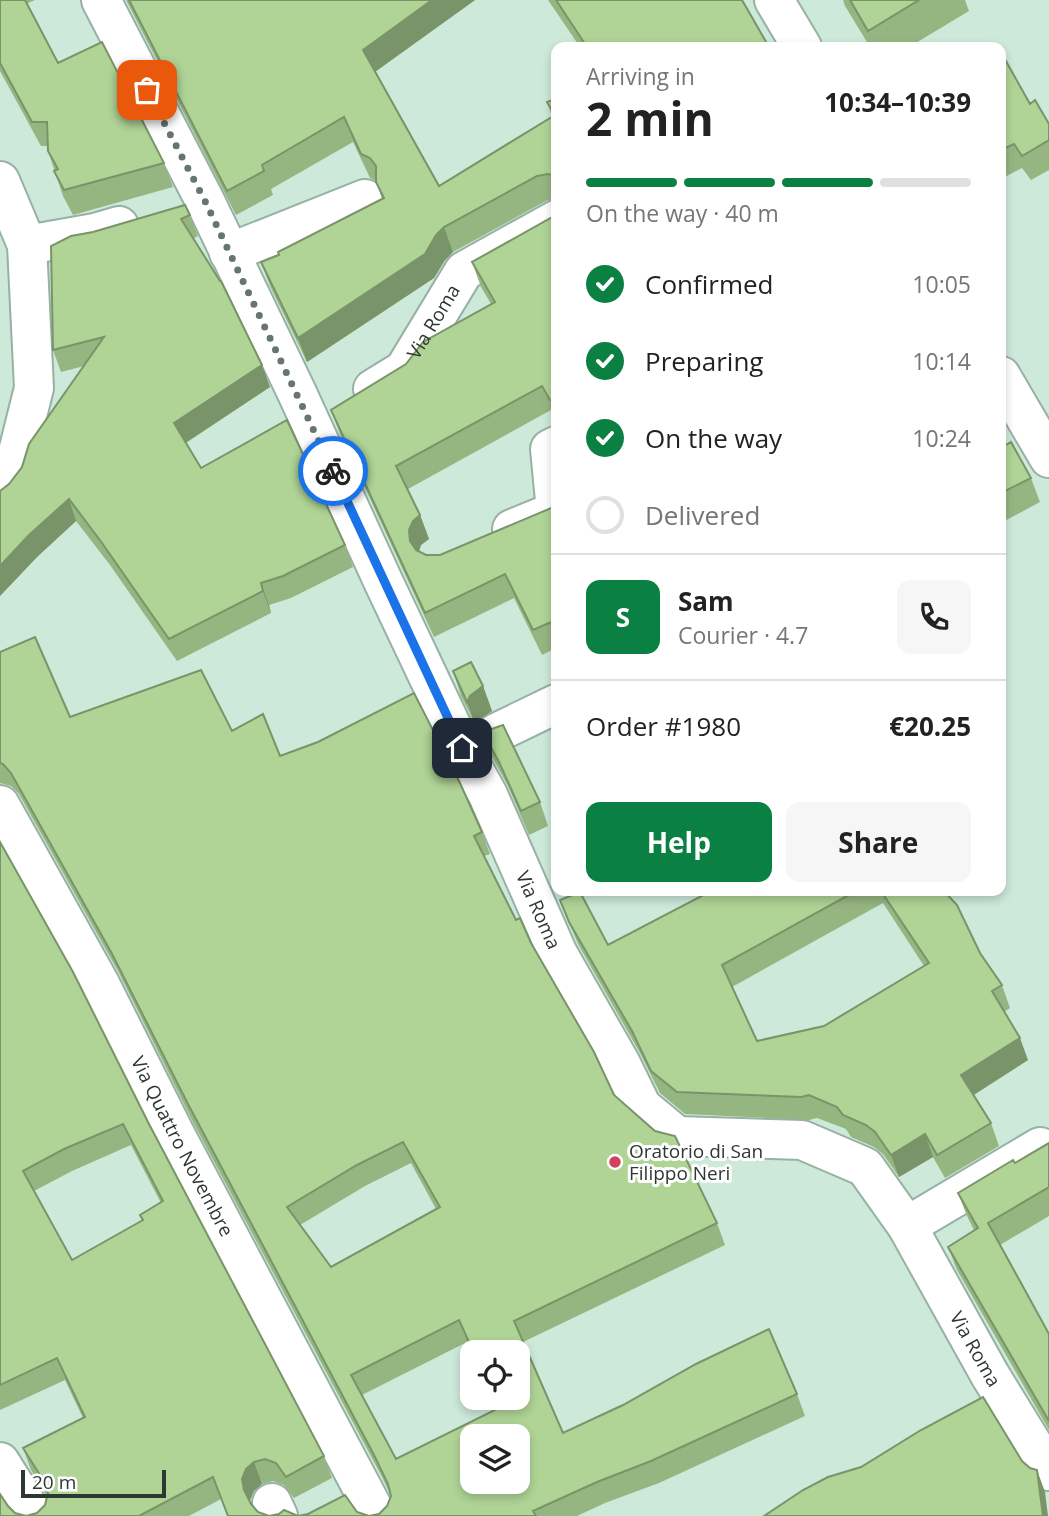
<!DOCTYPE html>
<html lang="en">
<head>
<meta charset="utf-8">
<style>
  body { margin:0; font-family:"Open Sans",sans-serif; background:#f6f6f6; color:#222; height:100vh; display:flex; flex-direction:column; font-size:26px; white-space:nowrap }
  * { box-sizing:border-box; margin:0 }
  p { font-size:23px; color:#767676 }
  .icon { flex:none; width:38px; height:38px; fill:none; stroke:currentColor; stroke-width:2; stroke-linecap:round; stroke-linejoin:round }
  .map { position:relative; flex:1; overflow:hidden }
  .sheet { position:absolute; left:551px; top:42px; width:455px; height:854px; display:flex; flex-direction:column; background:#fff; border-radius:14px; box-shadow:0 4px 10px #0003 }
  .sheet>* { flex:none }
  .controls { position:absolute; left:460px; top:1340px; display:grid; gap:14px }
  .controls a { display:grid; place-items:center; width:70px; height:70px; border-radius:14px; background:#fff; box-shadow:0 4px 10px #0003; font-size:35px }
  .scale { position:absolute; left:21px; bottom:18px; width:145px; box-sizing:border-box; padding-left:7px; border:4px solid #2e3833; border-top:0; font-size:19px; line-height:24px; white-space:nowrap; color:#2e3833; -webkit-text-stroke:5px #fff; paint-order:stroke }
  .pin { position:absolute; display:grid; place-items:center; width:60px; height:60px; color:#fff; margin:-30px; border-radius:14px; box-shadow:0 4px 10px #0006 }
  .courier { position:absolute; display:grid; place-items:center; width:70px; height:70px; margin:-35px; border:5px solid #1a73e8; border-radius:50%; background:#fff; color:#222; box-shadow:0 2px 9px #0007 }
  .overview em { font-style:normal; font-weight:700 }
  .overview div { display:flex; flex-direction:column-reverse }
  .overview { display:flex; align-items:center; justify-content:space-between; height:119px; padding:0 35px }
  h1 { font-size:46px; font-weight:700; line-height:52px }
  .bar { display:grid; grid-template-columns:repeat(4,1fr); gap:10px 7px; align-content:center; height:84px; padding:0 35px }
  .bar i { height:9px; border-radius:5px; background:#e0e0e0 }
  .bar .on { background:#0b8043 }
  .bar p { grid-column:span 4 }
  .line { display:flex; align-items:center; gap:18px; padding:0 35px; border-top:2px solid #e0e0e0 }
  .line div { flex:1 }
  .round { display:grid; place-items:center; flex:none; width:74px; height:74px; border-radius:14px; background:#f6f6f6 }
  ol { padding:0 35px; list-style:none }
  li { display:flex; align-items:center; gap:21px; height:77px }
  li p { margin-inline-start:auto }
  li .icon { padding:7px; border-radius:50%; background:#0b8043; color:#fff; stroke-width:4 }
  li:last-child { color:#767676 }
  li i { width:38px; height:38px; border:4px solid #e0e0e0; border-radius:50% }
  .cta { display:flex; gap:14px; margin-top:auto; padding:14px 35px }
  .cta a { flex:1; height:80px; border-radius:14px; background:#0b8043; color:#fff; font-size:28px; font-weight:700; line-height:80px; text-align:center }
  .cta a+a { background:#f6f6f6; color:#222 }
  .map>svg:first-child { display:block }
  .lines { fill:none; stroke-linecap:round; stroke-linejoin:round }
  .minor-casing { stroke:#97b1a4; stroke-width:42 }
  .tertiary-casing { stroke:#97b1a4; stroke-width:42 }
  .minor { stroke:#fff; stroke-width:38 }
  .tertiary { stroke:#fff; stroke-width:38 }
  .wall { fill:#96b681; fill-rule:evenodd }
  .shaded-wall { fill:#7a9469 }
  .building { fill:#afd496; stroke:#7a9469; stroke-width:2; fill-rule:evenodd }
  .done { stroke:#66766d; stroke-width:7; stroke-dasharray:0 12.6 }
  .route { stroke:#1a73e8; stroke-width:9 }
  .poi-dot { fill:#d2425d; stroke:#fff; stroke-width:2.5 }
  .labels { text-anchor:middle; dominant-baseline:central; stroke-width:6; stroke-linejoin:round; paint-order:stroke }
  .street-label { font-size:19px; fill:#2e3833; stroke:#fff }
  .poi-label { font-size:19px; fill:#2e3833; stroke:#fff; text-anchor:start }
</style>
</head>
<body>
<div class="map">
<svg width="1049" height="1516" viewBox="0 0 1049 1516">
  <rect width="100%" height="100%" fill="#cde9da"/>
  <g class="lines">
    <!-- minor casing -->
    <g class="minor-casing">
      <g id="minor">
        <path id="s1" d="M101 0 205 201 297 393 383 581 462 748 488 795 558 954 621 1064 642 1107 677 1136 802 1140 865 1167 907 1226 990 1375 1049 1471"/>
        <path d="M774 0 802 47"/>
        <path d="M0 181 27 245 34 388 12 476 0 493"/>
        <path d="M27 245 95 233 119 226"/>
        <path d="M229 253 365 199"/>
        <path d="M1001 376 1049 458"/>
        <path id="s2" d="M373 389 404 370 464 271 556 220"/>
        <path d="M512 529 556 511 550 449 556 446"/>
        <path d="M496 733 556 704"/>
        <path id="s3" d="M0 805 100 984 176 1136 377 1516"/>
        <path d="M907 1226 1040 1147"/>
        <path d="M272 1503 278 1516"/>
      </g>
    </g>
    <!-- tertiary casing -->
    <g class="tertiary-casing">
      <path id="tertiary" d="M0 1462 34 1516"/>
    </g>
    <!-- minor -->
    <use href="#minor" class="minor"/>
    <!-- tertiary -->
    <use href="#tertiary" class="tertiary"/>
  </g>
  <!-- wall -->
  <path class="wall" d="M0 0H35L26 4 58 63 164 163 173 187 73 215 63 196 48 151V146H41L0 71Z
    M126 0H475L375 72 439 186 552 117 547 102 556 99V198L546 201 453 252 445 260 434 278 307 362 270 286 261 262 279 255 382 199 376 181 370 178 353 142 271 189 273 195 236 215Z
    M548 0H742L769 47H580Z
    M843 0H965L969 11 909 47H870L845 6Z
    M1001 55 1030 104 1049 124V170L1031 180 1022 168 1001 179Z
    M190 215 198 236 193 239 270 387 186 443 201 468 345 545 353 567 291 598 269 605 271 613 177 661 110 565 76 521 37 557 0 596V491L9 484 22 467 84 366 61 372 53 350 51 246Z
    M556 215V420L551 410 408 489 420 515 429 539 421 545 419 551 426 555H440L556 506V648L542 655 514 598 434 637 340 434 331 410 406 364 491 304 481 287 472 262Z
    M1001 448 1031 478 1040 502 1001 523Z
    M0 652 70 717 232 731 280 756 482 832 490 854 484 856 516 920 531 943 614 1095 717 1223 725 1245 523 1342 563 1433 797 1394 805 1416 659 1483 605 1503 577 1516H369L379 1514 387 1506 391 1496 382 1477 195 1126 119 973 19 794 11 786 0 783ZM411 1163 436 1209 331 1267 300 1225 365 1186ZM467 1342 472 1353H518V1398H493L498 1409 396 1459 362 1395Z
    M453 671 483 686 492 711 478 720 476 726 461 696Z
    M481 729 540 802 548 826 529 835 508 786 490 753Z
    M0 842 324 1456 332 1478 294 1498 284 1485 273 1481 262 1484 254 1491 250 1500 251 1504 258 1512 269 1516H298H228L221 1499 189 1516H26L37 1513 45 1505 47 1496 31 1470 23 1448 83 1418 65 1380 0 1410ZM131 1145 161 1203 140 1215 142 1221 72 1260 34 1191 72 1171Z
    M711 891H944L980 953 1002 985 1010 1008 1004 1012 1028 1060 974 1095 991 1123 999 1146 945 1178 933 1157 899 1177 883 1154 874 1147 851 1137 846 1129 817 1118 809 1120 685 1114 660 1093 640 1053 578 944 560 900 608 945ZM883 903 924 966 824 1026 757 1041 732 987Z
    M1049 1143V1216L1000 1245 1049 1334V1430L957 1270 948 1247 974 1230 967 1216 958 1193 1015 1163Z"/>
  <!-- shaded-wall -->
  <path class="shaded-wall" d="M432 0H475L372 74 363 50Z
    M444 227 453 252 445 260 434 278 307 362 298 338 436 235Z
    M262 365 270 387 182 445 174 423Z
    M69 499 76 521 37 557 0 596V566L29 535Z
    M420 515 429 539 421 545 418 554 410 541 409 530 413 521Z
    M261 583 269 605 271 613 263 591Z
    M483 686 492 711 478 720 476 726 467 702 470 696Z
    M1020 1038 1028 1060 970 1097 961 1075Z
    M925 1134 933 1157 899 1177 891 1155Z
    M254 1462 262 1484 254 1491 250 1500 252 1512 244 1490 242 1479 246 1469Z
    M1037 1470 1045 1492 1048 1516H1043Z"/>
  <!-- building -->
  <path class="building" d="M0 0H25L58 63 102 42 164 163 64 190 54 171 58 169 48 151 47 122H32L0 63Z
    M129 0H432L363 50 439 186 555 115 547 102 556 99V176L548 174 537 176 444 227 436 235 425 254 298 338 261 262 279 255 278 252 384 198 376 182V166L370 158 361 154 344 117 262 165 264 171 227 191Z
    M556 0H742L769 47H587Z
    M850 0H919L868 31Z
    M1002 54 1030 104 1035 100 1049 124V140L1022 156 1014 144 1001 150V55Z
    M185 205 190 215 181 219 220 281H221L262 365 174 423 201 468 287 420 345 545 283 576 261 583 263 591 169 639 102 543 69 499 29 535 0 566V491L9 484 22 467 29 444 104 337 53 350 51 246 71 236 93 232Z
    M556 215V402L550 400 542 386 396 466 420 515 413 521 409 530 410 541 416 550 426 555H440L556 506V620L533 630 505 574 425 613 331 410 406 364 423 342 495 302 472 262Z
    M1011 442 1031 478 1001 493V448Z
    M35 637 70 717 201 670 232 731 263 714 280 756 318 742 414 693 460 783 482 832 474 836 516 920 520 918 531 943 594 1052 614 1095 655 1131 675 1136 717 1223 514 1321 563 1433 623 1405 696 1364 769 1329 797 1394 651 1461 597 1482 533 1511 536 1516H369L379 1514 387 1506 391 1496 388 1484 374 1455 188 1104 111 952 11 773 3 764 0 763V652ZM403 1142 440 1207 331 1267 287 1207 357 1165ZM459 1320 474 1353H518V1398H495L499 1408 396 1459 351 1375ZM472 1437H518V1482H472Z
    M471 662 483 686 470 696 467 702 453 671Z
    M503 725 540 802 521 811 499 762 481 729 486 731Z
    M0 842 73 972 149 1124 324 1456 286 1477 276 1463 265 1459 254 1462 246 1469 242 1479 244 1490 251 1504 258 1512 269 1516 279 1514 284 1510 298 1516H228L213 1477 139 1516H26L37 1513 45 1505 48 1493 45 1483 23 1448 85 1417 57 1358 0 1385ZM123 1124 163 1201 140 1215 143 1220 72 1260 23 1171 64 1149Z
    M711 891H856L722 965 757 1041 824 1026 929 963 881 891H944L957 905 980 953 1002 985 992 991 1020 1038 961 1075 991 1123 937 1155 925 1134 891 1155 875 1132 866 1125 843 1115 837 1107 809 1095 801 1097 677 1092 651 1071 632 1031 569 922 560 900 580 892 608 945Z
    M1049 1143V1187L988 1223 1049 1334V1421L948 1247 978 1228 958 1193 1013 1160 1015 1163Z
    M983 1397 1022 1461 1030 1468 1037 1470 1043 1516H764L803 1490 828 1477 861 1467 921 1430Z
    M0 1494 8 1506 15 1513 26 1516H0Z
    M345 1495 357 1512 369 1516H298L308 1514Z"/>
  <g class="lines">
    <!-- done -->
    <path class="done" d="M147 90 205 201 333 471"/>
    <!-- route -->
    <path class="route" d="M333 471 462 748"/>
  </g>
  <!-- markers -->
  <circle class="poi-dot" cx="615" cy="1162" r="7"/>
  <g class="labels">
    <!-- street labels -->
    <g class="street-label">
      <text stroke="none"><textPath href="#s2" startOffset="93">Via Roma</textPath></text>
      <text stroke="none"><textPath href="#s1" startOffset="1010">Via Roma</textPath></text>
      <text stroke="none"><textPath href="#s3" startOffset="387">Via Quattro Novembre</textPath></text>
      <text stroke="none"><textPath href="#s1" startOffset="1685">Via Roma</textPath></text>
    </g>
    <!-- poi labels -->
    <g class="poi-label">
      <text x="629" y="1151">Oratorio di San<tspan x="629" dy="22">Filippo Neri</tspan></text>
    </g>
  </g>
</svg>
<div class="controls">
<a><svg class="icon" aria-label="locate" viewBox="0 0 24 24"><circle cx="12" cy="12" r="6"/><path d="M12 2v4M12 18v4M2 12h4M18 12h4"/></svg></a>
<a><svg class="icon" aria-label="layers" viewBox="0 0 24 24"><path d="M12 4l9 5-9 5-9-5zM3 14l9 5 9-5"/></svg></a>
</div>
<div class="scale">20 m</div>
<div class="pin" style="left:147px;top:90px;background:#ea580c"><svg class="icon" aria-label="bag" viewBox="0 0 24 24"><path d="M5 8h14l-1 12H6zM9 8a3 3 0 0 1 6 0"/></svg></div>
<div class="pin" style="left:462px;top:748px;background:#1f2937"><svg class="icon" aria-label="home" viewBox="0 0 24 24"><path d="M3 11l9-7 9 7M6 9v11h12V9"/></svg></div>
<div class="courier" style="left:333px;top:471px"><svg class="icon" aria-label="bike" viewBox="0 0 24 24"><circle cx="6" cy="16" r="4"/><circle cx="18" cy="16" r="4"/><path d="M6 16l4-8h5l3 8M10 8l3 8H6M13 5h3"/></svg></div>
<section class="sheet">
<div class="overview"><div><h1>2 min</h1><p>Arriving in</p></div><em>10:34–10:39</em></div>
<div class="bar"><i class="on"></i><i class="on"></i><i class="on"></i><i></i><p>On the way · 40 m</p></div>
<ol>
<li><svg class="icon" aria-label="check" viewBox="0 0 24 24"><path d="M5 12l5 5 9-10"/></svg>Confirmed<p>10:05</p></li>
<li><svg class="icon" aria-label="check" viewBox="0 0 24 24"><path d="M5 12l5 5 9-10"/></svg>Preparing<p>10:14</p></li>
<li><svg class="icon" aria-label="check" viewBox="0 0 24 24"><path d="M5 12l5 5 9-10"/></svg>On the way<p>10:24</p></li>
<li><i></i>Delivered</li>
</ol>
<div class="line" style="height:126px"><b class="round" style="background:#0b8043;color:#fff">S</b><div><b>Sam</b><p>Courier · 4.7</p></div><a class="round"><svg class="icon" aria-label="phone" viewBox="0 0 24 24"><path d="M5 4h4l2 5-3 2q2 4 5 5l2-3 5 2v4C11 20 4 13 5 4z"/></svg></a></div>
<div class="line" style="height:91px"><div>Order #1980</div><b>€20.25</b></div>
<div class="cta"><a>Help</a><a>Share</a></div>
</section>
</div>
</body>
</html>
